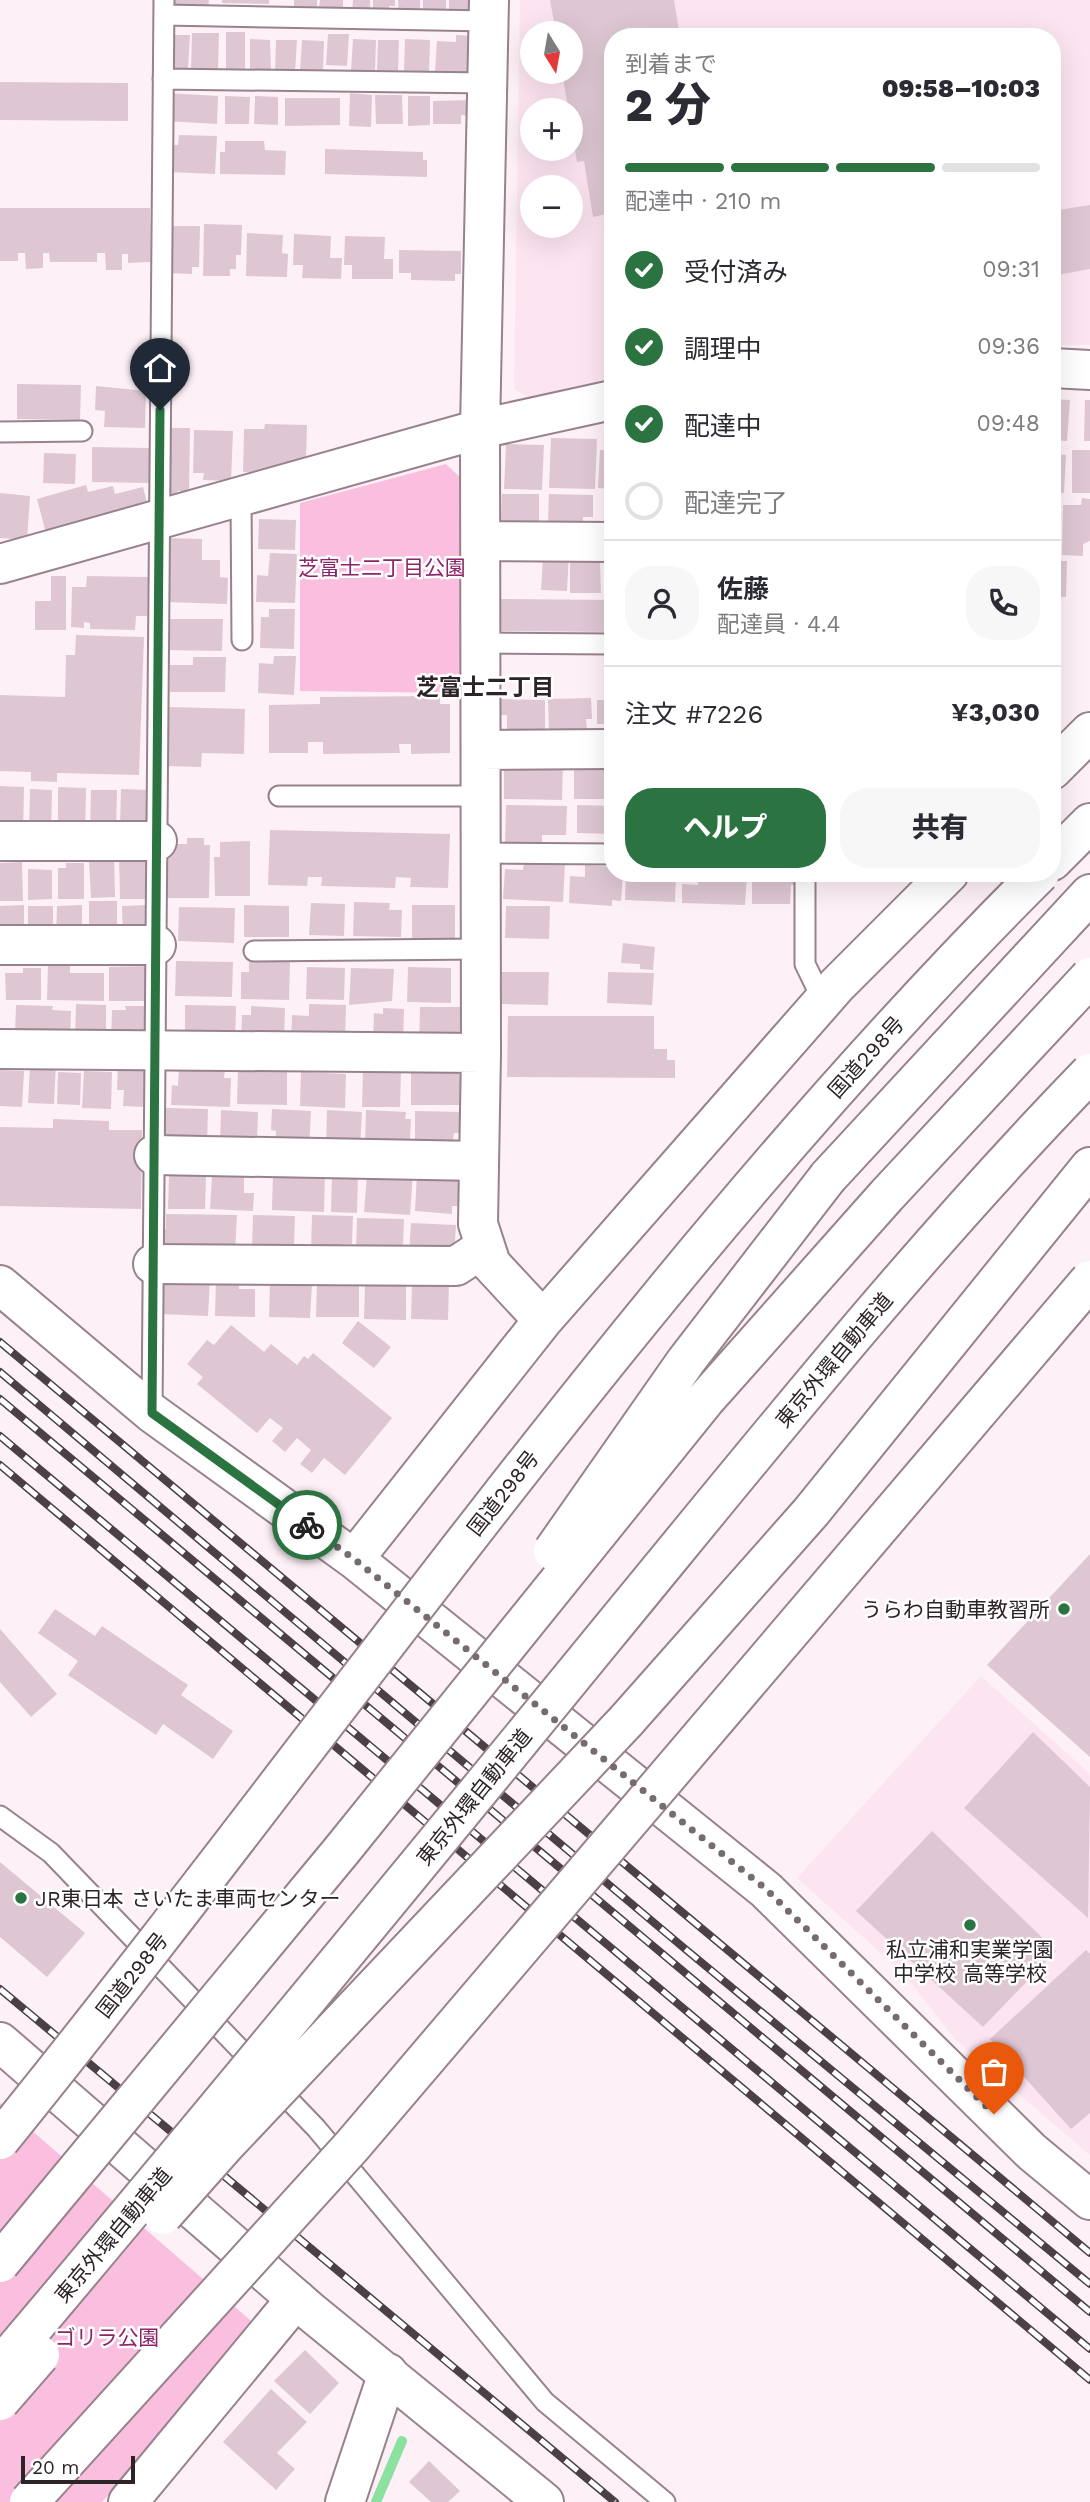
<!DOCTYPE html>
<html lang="ja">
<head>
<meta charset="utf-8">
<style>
  body { margin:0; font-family:"Work Sans","Noto Sans JP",sans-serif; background:#f7f7f7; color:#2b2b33; height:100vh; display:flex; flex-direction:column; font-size:26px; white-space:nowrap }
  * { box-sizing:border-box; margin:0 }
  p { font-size:23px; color:#7c7c81 }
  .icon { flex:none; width:38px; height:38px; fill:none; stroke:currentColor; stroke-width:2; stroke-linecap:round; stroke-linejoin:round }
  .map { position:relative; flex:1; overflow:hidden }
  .side { position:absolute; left:604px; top:28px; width:457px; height:854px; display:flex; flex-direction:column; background:#fff; border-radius:28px; box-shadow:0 7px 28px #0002 }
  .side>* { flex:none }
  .needle { width:46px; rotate:169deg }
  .controls { position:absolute; left:520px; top:21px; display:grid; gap:14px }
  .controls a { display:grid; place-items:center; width:63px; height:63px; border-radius:50%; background:#fff; box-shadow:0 7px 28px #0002; font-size:35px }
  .scale { position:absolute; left:21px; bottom:18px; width:114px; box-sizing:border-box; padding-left:7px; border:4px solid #2d2428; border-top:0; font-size:19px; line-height:24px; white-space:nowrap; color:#2d2428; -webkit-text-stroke:5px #fff; paint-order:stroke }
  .pin { position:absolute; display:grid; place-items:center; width:60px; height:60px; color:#fff; margin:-72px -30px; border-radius:50% 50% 50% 0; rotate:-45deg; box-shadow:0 0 7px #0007 }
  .pin .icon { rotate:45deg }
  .courier { position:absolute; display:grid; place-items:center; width:70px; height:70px; margin:-35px; border:5px solid #2b7340; border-radius:50%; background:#fff; color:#222; box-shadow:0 2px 9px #0007 }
  .overview em { font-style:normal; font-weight:800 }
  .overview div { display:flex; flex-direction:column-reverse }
  .overview { display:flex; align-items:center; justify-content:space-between; height:119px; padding:0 21px }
  h1 { font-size:46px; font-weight:800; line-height:52px }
  .bar { display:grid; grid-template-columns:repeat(4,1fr); gap:10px 7px; align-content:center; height:84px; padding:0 21px }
  .bar i { height:9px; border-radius:5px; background:#e1e1e2 }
  .bar .current { background:#2b7340 }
  .bar p { grid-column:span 4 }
  .line { display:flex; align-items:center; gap:18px; padding:0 21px; border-top:2px solid #e1e1e2 }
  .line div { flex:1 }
  .round { display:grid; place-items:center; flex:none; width:74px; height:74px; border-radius:28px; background:#f7f7f7 }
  ol { padding:0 21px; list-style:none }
  li { display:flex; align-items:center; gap:21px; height:77px }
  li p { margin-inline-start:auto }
  li .icon { padding:7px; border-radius:50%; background:#2b7340; color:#fff; stroke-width:4 }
  li:last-child { color:#7c7c81 }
  li i { width:38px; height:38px; border:4px solid #e1e1e2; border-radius:50% }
  .primary-button { display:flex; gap:14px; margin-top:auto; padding:14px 21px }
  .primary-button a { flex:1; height:80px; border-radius:28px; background:#2b7340; color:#fff; font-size:28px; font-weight:800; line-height:80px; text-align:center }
  .primary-button a+a { background:#f7f7f7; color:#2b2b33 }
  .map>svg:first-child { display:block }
  .built { fill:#fde4f1; fill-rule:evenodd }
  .green { fill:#fabedf }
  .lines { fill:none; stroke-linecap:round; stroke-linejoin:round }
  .stream { stroke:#8be19f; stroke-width:10 }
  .building { fill:#dec7d3 }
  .service-casing { stroke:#97828d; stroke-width:23 }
  .minor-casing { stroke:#97828d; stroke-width:42 }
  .tertiary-casing { stroke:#97828d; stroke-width:42 }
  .trunk-casing { stroke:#97828d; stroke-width:42 }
  .motorway-casing { stroke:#97828d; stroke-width:42 }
  .service { stroke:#fff; stroke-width:19 }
  .minor { stroke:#fff; stroke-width:38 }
  .tertiary { stroke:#fff; stroke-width:38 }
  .trunk { stroke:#fff; stroke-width:38 }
  .motorway { stroke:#fff; stroke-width:38 }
  .rail-casing { stroke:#4a4045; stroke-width:8 }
  .rail { stroke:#fff; stroke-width:5; stroke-dasharray:16; stroke-linecap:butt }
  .trunk-bridge-casing { stroke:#97828d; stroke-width:42; stroke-linecap:butt }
  .motorway-bridge-casing { stroke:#97828d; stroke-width:42; stroke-linecap:butt }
  .trunk-bridge { stroke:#fff; stroke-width:38 }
  .motorway-bridge { stroke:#fff; stroke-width:38 }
  .done { stroke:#766b70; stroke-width:7; stroke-dasharray:0 12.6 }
  .route { stroke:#2b7340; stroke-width:9 }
  .poi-dot { fill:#2b7340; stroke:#fff; stroke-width:2.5 }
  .labels { text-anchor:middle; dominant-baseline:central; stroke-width:5; stroke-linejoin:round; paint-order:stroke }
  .park-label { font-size:21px; fill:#8c2568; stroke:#fff }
  .street-label { font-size:21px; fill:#2d2428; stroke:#fff }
  .poi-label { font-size:21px; fill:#2d2428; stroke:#fff; text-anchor:end }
  .neighbourhood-label { font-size:23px; font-weight:bold; fill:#2d2428; stroke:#fff }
</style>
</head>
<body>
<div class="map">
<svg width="1090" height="2502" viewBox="0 0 1090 2502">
  <rect width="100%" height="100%" fill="#fef0f7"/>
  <!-- built -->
  <path class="built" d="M520 0H1090V345H1052V37H612V378L534 400 514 389ZM532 33H570V72H532ZM532 110H570V149H532ZM532 187H570V226H532Z
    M981 1676 1090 1774V2155L955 2039 902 1972 797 1878Z"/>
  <!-- green -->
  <path class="green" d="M446 464 465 482 461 693 300 691V503Z
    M0 2103 257 2326 102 2502H0Z"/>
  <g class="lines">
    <!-- stream -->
    <path class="stream" d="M376 2502 402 2441"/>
  </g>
  <!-- building -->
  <path class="building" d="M169 0H209L208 7 169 5Z
    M222 0H269V4L222 3Z
    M294 0H317V10H294Z
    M320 0H343V7H319Z
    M353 0H370V10L352 11Z
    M373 0H395V6H389V11H373Z
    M398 0H420V9H415V14H399Z
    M423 0H446V12H423Z
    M449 0H474L470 12H449Z
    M550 0H674L680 37H612V213L593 217 584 161 577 162 562 72H570V33H556Z
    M226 32H245V71H226Z
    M192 33H219L218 70H191Z
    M328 34H349L347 66 326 65Z
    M169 35H190L188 69H168Z
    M456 35 472 36 470 73 435 71 437 41 456 42Z
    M250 39 270 40 271 70H250Z
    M353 39 376 40 375 72 351 71Z
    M405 39 430 40 429 71H404Z
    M276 40H297L295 72 275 71Z
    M302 40 324 41 323 73 300 71Z
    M378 40H399L398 72 377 71Z
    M0 82 128 83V121L0 120Z
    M167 93 218 96 217 124 165 121Z
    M350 93 372 95 371 127 349 126Z
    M375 95H402L403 124H376Z
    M225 96 250 97 249 124H225Z
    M255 96 278 97V125L254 124Z
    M408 96H430V125L408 126Z
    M285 98H340V125L285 126Z
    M470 100V116L461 115V124H433V101Z
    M179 135 217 136 215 174 168 172 170 145H178Z
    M225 141H264L265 150 286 151 285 175 220 174V152H225Z
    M325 149 423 152V160H427V177L325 174Z
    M1090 205V269L1052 276V211Z
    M0 208H150L151 262 128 263V254H122V270H106L105 253H97V262H50L49 253H43V268L26 269 25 253H18V261H0Z
    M204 224 242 225 241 255H236V269H230V276H203Z
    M167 226H200L199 267H192V274L166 273Z
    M247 233 283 235 282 253 288 254 287 277 246 276Z
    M294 234 331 236 330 258H342L341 279 302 278 303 265H293Z
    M345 236 385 237 384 259H393V279H352V265H344Z
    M399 250 461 251V274H455V281L411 280V273H399Z
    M17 384 81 385 80 420 17 419Z
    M96 386 146 391 145 428 104 427 105 411 95 410Z
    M1052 399 1070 400 1067 441 1052 440Z
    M1085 400H1090V441H1084Z
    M265 424 307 425 306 462H284L283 467 270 468V473L243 472 244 429H264Z
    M164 428H190L189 491H177V496L164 497Z
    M194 430 233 431 231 481 203 480 204 473H193Z
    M551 438 597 439 595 489 549 488Z
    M506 444 544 445 542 490 504 489Z
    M92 447 150 448 149 483 92 482Z
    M600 450H612V489L598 488Z
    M1072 450H1090V493H1072Z
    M44 453 76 454 75 484 43 483Z
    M1052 454 1066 455 1064 493 1052 492Z
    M86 485 88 492 113 486 115 494 143 487 148 507 46 533 37 499Z
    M0 493 30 496 27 540 0 538Z
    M502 494H539V521H501Z
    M549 494 593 495V517H583V524L548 523Z
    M605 495H612V521H605Z
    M1082 498 1090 499V541L1083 544V556L1062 555 1063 505H1081Z
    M1052 512H1057L1055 555H1052Z
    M259 519 296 520 295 550 258 549Z
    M168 538 202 539V560H220V577L228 578 227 604 167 602Z
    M270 553 297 554 295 603 256 602 257 575 268 576Z
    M569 553 567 591 541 590 543 558Z
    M607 559H612V594H606Z
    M570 561H600L601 593H570Z
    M1052 561H1067L1066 597H1052Z
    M51 576H66V630H35V601H51Z
    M87 576 148 577 147 616H136L135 630 90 629V623L84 622V628L71 627 72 587H86Z
    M499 599 612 600V632L499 631Z
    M269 609H295L294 649 260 648 261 617H269Z
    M163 619H223L222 651 163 650Z
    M76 635 144 637 139 775 57 773V782L31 781V772L0 771V695L65 697 66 655H75Z
    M274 656H296L294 695 258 693 259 663 273 664Z
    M193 657H226L225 692H170V665H193Z
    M440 696V704H450V753L411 754V744H399L400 753 323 754V742H308V753H269V705L320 704V697Z
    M591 698 592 719H586L587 729 549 730 548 699Z
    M497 699 545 700V737L515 736V730L507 729V715H496Z
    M597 700H612V730L605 731V724H597Z
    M168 707 245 709 244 754 202 753 201 767 166 766Z
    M539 763 563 764 562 800 504 799V769H539Z
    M574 765H612V799H574Z
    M0 786 24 787 23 833H0Z
    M58 787 86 788 85 836 58 835Z
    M30 789 52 790 51 835 29 834Z
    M121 789 149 790 148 834 120 825Z
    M91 790H117L116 835 90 834Z
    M506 805 567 806 566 835H542V842H505Z
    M577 805 612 806V834L577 833Z
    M270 830 450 834 448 888 410 887 411 878 396 877 395 888 321 886 322 877H308L307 886 268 885Z
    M187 838H204V845H210L209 898H163L164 844H187Z
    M250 841V896H215L214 857H220V842Z
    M96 854H114L115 897 91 898 89 861H97Z
    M119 857H142V862H148V899H120Z
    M22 862 23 901H0V863Z
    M524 862 565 863 563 902 503 899 505 869 523 870Z
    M66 863H84V899H58V868H66Z
    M585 865 612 867V873H623L621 901 612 900V906L569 903 570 876 585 877Z
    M28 869 52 870V899L28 900Z
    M626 873H676L675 902 625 900Z
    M698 873H747L745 905 682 903V884L698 885Z
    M752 873H797V885H791L790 904H752Z
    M89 901H117V941L89 940Z
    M354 902 390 903 389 910H402L401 937 353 936Z
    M311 903 345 904 344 936 309 935Z
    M24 905V936H0V906Z
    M82 905V938H56L57 906Z
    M148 905V937L123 942 122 906Z
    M244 905 289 906V937H244Z
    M412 905H455V938H412Z
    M28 906H53V940L28 939Z
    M506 906H550L549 939 505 938Z
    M179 907 235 908 234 943 178 941Z
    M623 943 655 947 653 970 640 969V964L621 963Z
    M176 961 233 962 232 997 175 996Z
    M249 962H290L289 1000 241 999V972H249Z
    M48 965H70V973H104V1001L47 1000Z
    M146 966V1001H109V967Z
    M307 967 345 968 344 1000 306 999Z
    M408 967 451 968V1003L407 1002Z
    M23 968H41V1000H6L5 973H23Z
    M351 968 394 969 392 1001 349 1005Z
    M502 972H549L548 1005 502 1004Z
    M608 972 654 973 652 1005 607 1003Z
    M76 1004 106 1005V1033L75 1041Z
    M309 1004 346 1005 345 1040 291 1045 292 1015 309 1016Z
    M16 1005 53 1006 52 1010 71 1011 70 1041 15 1034Z
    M185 1005 236 1006 235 1043 185 1042Z
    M125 1006H148V1043H111L112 1010H126Z
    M251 1006 285 1008 284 1042 241 1041 242 1015H251Z
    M420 1007H461L460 1045 419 1044Z
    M383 1008 404 1009 403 1041 373 1039 374 1013 383 1014Z
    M508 1016H654V1049H667V1060H675V1078L507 1077Z
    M56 1063 54 1104 28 1103 30 1067Z
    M118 1064 148 1066 145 1107 123 1106 124 1090H117Z
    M179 1068 225 1069 224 1078H231L230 1107 171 1105 172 1085 178 1086Z
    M238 1068 287 1069V1105L237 1104Z
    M0 1070 24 1071 22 1107 0 1106Z
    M84 1071 112 1072 111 1109 82 1108Z
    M363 1071H401L400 1107H362Z
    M58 1072 81 1073 80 1105 57 1104Z
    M301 1072 346 1074 345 1108 300 1106Z
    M411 1072H463L462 1105H411Z
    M166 1108 208 1109 207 1147 165 1141Z
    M272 1109 311 1111 309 1149 276 1147V1131L271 1130Z
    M221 1110 258 1112 257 1145 220 1144Z
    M327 1110 362 1112 360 1148 326 1147Z
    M366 1110 406 1112 405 1119H411L410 1140 380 1139V1144L365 1143Z
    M415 1111 463 1112 462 1133H454L453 1142 415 1149Z
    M53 1119 109 1121V1130H142L141 1209 0 1206V1127L53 1128Z
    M413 1171 410 1215 364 1212 367 1175Z
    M332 1172 358 1173 357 1213 331 1212Z
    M273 1173 325 1174 324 1212 272 1210Z
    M417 1174 463 1177 461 1206H452V1214L415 1211Z
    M169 1175H206L205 1209H168Z
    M212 1175 244 1177V1193H254L253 1211 210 1209Z
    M166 1214 237 1215 235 1252 158 1250 159 1229H166Z
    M253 1215 295 1216 294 1246 252 1250Z
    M312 1215 353 1216 352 1244H342V1250H311Z
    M357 1218 404 1219 403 1246H394V1252L356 1251Z
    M411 1223 456 1225 454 1256 409 1254Z
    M188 1279 210 1280 208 1316 160 1314 161 1284 188 1285Z
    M216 1279H239V1289H255V1317L215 1316Z
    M412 1282 449 1283 448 1320 411 1319Z
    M270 1283 312 1284 310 1318 269 1317Z
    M317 1284H359V1317H316Z
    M365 1285 406 1286V1320L364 1319Z
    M358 1321 391 1347 374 1368 342 1343Z
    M231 1325 264 1352 271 1344 297 1365 304 1356 308 1359 313 1353 392 1418 345 1475 324 1458 312 1473 300 1464 311 1450 297 1438 285 1452 272 1441 283 1428 270 1418 257 1433 197 1384 203 1377 187 1364 207 1340 214 1345Z
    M1090 1554V1757L987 1665Z
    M55 1609 95 1636 102 1626 188 1685 181 1695 233 1731 213 1759 163 1724 156 1735 68 1675 78 1661 38 1633Z
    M0 1629 57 1694 31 1717 0 1682Z
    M1033 1732 1090 1787 1088 1918 964 1808Z
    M932 1831 1056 1951 983 2027 856 1911Z
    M0 1862 85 1933 47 1977 0 1937Z
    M1086 1950 1090 1954V2113L1071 2129 990 2039Z
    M305 2350 339 2383 310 2414 274 2381Z
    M271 2389 307 2422 277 2453 295 2469 276 2490 223 2442Z
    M429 2461 460 2491 448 2502H431L409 2482Z"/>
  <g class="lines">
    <!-- service casing -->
    <g class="service-casing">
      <path id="service" d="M164 15 489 21
        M163 79 487 83
        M0 432 82 431
        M241 497 242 640
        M481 643 612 644
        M279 796H481
        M481 853 612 854
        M805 873V964L823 1001
        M254 951 481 949
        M152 1413 164 0
        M0 1816 51 1853 316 2128 545 2402 665 2502"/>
    </g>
    <!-- minor casing -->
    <g class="minor-casing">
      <path id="minor" d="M489 0 480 429 481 1053 478 1224 491 1264 543 1320
        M1052 368 1090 370
        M481 541 612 542
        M0 564 480 429 612 400
        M481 750 612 749
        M1052 770 1090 732
        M0 841H157
        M0 945H156
        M0 1049 481 1053
        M154 1155 479 1161
        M153 1264 456 1266 485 1247
        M0 1285 152 1413 354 1559 766 1890 1032 2152 1090 2200
        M354 1559 543 1320 837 985 949 873
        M128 2502 296 2299
        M345 2502 388 2373"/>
    </g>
    <!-- tertiary casing -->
    <g class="tertiary-casing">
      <path id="tertiary" d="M0 2042 311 2312 544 2502"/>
    </g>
    <!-- trunk casing -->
    <g class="trunk-casing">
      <path id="trunk" d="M1052 861 1090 823"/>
    </g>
    <!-- motorway casing -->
    <g class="motorway-casing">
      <path id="motorway" d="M828 1177 1090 894
        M626 1721 811 1512 1090 1167"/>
    </g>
    <!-- service -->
    <use href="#service" class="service"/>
    <!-- minor -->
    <use href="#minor" class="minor"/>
    <!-- tertiary -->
    <use href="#tertiary" class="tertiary"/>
    <!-- trunk -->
    <use href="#trunk" class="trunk"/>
    <!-- motorway -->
    <use href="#motorway" class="motorway"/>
    <!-- rail casing -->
    <g class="rail-casing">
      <path id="rail" d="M0 1342 1090 2253
        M0 1372 684 1948 1090 2284
        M0 1399 1090 2312
        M0 1436 1090 2349
        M0 1465 1090 2380
        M0 1989 615 2502"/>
    </g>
    <!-- rail -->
    <use href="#rail" class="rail"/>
    <!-- trunk-bridge casing -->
    <g class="trunk-bridge-casing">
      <path id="trunk-bridge" d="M0 2140C343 1716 652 1260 1040 873
        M29 2502 352 2146 1090 1280"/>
    </g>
    <!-- motorway-bridge casing -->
    <g class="motorway-bridge-casing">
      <path id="motorway-bridge" d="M553 1551 686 1361 828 1177
        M163 2215 226 2144 626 1721
        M0 2263 342 1850 705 1400 887 1195 1090 977
        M0 2367C205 2125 406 1880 607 1634 764 1443 918 1250 1090 1073
        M0 2401 40 2355"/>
    </g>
    <!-- trunk-bridge -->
    <use href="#trunk-bridge" class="trunk-bridge"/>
    <!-- motorway-bridge -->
    <use href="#motorway-bridge" class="motorway-bridge"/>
  </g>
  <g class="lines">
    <!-- done -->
    <path class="done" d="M307 1525 354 1559 766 1889 994 2114"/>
    <!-- route -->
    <path class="route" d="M160 410 152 1413 307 1525"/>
  </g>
  <!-- markers -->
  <g class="poi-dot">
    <circle cx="1064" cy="1609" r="7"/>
    <circle cx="21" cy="1898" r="7"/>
    <circle cx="970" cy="1925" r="7"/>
  </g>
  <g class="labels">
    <!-- park labels -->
    <g class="park-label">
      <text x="382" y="567">芝富士二丁目公園</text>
      <text x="107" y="2337">ゴリラ公園</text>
    </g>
    <!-- street labels -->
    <g class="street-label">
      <text transform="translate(866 1057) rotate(-48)">国道298号</text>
      <text transform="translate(834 1360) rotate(-50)">東京外環自動車道</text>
      <text transform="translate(503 1493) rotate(-52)">国道298号</text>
      <text transform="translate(474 1797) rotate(-51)">東京外環自動車道</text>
      <text transform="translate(132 1975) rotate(-52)">国道298号</text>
      <text transform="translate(113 2235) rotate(-50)">東京外環自動車道</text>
    </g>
    <!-- poi labels -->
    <g class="poi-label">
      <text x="1050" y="1609">うらわ自動車教習所</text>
      <text x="35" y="1898" text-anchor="start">JR東日本 さいたま車両センター</text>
      <text x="970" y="1949" text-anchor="middle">私立浦和実業学園<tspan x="970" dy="24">中学校 高等学校</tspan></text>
    </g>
    <!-- neighbourhood labels -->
    <g class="neighbourhood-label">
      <text x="485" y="687">芝富士二丁目</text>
    </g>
  </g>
</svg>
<div class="controls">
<a><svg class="needle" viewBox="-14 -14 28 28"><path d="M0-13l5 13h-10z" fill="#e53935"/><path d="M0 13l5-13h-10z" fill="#7c7c81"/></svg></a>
<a>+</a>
<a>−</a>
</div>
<div class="scale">20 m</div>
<div class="pin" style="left:994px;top:2114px;background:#ea580c"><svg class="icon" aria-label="bag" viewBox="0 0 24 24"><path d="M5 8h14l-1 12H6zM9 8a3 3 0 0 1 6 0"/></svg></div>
<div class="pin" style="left:160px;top:410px;background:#1f2937"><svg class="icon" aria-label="home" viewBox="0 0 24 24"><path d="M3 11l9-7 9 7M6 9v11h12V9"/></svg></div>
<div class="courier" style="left:307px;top:1525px"><svg class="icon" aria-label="bike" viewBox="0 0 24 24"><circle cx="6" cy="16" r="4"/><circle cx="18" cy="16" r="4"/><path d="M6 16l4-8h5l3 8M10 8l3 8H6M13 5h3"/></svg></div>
<section class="side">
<div class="overview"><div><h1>2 分</h1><p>到着まで</p></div><em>09:58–10:03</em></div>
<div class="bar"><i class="current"></i><i class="current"></i><i class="current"></i><i></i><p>配達中 · 210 m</p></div>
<ol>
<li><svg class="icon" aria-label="check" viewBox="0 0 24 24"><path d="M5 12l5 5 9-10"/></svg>受付済み<p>09:31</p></li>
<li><svg class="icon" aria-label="check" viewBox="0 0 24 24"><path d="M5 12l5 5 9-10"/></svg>調理中<p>09:36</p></li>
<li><svg class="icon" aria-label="check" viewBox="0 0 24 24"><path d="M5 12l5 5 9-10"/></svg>配達中<p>09:48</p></li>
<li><i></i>配達完了</li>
</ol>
<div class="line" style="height:126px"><a class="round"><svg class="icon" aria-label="person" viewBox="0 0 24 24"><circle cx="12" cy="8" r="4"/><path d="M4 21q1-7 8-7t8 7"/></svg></a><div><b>佐藤</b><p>配達員 · 4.4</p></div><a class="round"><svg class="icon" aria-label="phone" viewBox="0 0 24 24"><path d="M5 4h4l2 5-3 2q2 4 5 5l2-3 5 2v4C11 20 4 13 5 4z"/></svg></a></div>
<div class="line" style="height:91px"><div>注文 #7226</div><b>¥3,030</b></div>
<div class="primary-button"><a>ヘルプ</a><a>共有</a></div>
</section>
</div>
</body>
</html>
